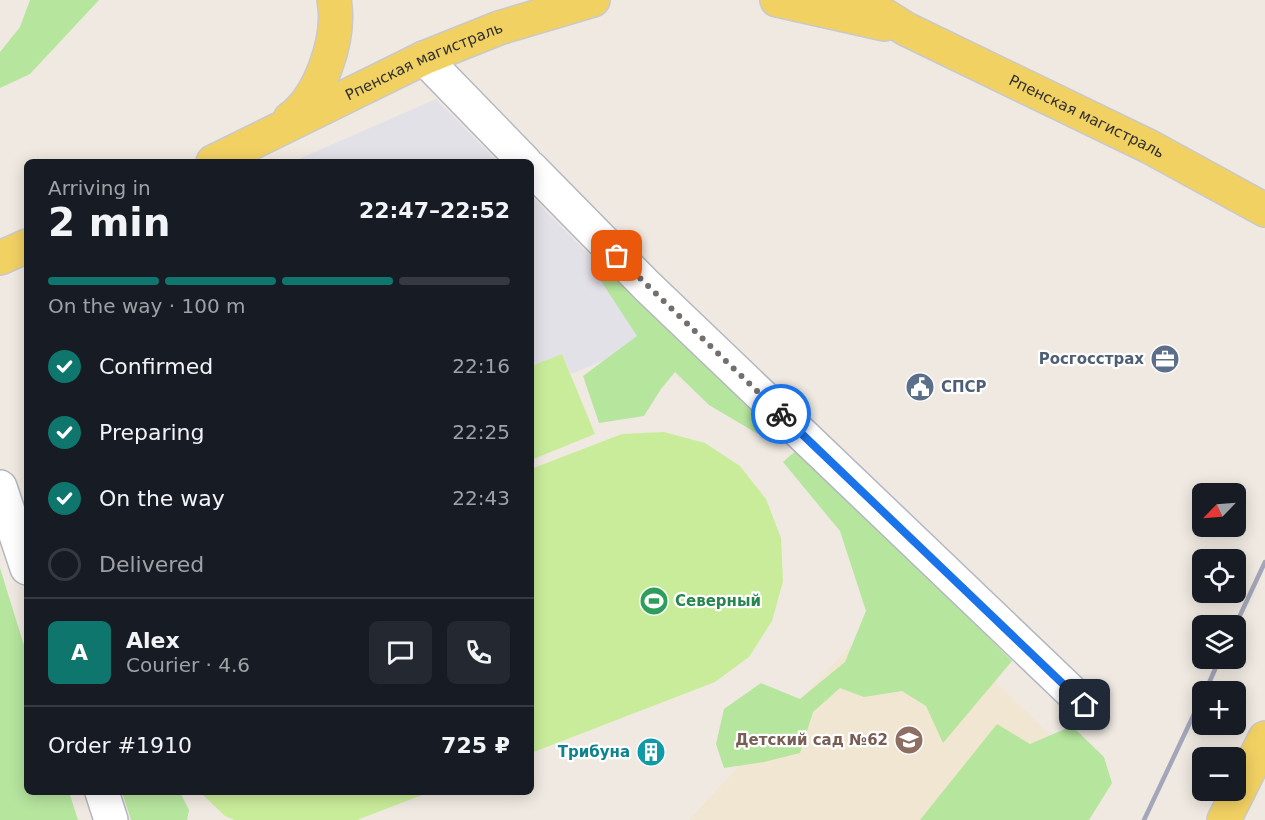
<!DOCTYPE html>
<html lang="en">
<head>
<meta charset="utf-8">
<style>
  body { margin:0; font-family:"DejaVu Sans",sans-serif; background:#242831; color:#f1f3f6; height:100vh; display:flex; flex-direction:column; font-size:22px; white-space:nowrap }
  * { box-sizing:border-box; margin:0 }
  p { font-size:20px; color:#9ea1a6 }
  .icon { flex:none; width:33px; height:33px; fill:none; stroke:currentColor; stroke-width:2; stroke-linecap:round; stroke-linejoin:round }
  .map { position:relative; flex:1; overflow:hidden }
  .panel { position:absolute; left:24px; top:159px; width:510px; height:636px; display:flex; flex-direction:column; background:#171b24; border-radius:9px; box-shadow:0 3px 15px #0003 }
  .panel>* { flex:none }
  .needle { width:39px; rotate:245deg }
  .tools { position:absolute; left:1192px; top:483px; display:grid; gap:12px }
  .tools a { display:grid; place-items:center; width:54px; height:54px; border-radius:9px; background:#171b24; box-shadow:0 3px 15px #0003; font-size:30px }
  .pin { position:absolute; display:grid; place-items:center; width:51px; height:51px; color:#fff; margin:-26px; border-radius:12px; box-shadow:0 3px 9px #0006 }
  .courier { position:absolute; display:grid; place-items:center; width:60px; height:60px; margin:-30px; border:4px solid #1a73e8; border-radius:50%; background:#fff; color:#222; box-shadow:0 2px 8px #0007 }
  .headline em { font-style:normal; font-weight:700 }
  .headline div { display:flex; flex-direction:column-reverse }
  .headline { display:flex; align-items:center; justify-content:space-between; height:102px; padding:0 24px }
  h1 { font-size:39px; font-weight:700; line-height:45px }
  .bar { display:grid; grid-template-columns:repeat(4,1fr); gap:9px 6px; align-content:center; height:72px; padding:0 24px }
  .bar i { height:8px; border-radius:4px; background:#363941 }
  .bar .current { background:#0f766e }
  .bar p { grid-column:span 4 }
  .line { display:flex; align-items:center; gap:15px; padding:0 24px; border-top:2px solid #363941 }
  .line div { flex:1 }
  .round { display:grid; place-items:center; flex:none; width:63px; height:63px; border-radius:9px; background:#242831 }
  ol { padding:0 24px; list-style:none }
  li { display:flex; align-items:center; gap:18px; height:66px }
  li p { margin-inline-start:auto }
  li .icon { padding:6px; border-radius:50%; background:#0f766e; color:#fff; stroke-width:4 }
  li:last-child { color:#9ea1a6 }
  li i { width:33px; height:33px; border:3px solid #363941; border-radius:50% }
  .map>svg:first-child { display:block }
  .industrial { fill:#e3e1e8 }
  .education { fill:#f0e6d1 }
  .green { fill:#b6e59e }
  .pitch { fill:#c9ec9a }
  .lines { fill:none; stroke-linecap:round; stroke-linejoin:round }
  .minor-casing { stroke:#b4b7c1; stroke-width:36 }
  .major-casing { stroke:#c9c9c9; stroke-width:36 }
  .minor { stroke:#fff; stroke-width:33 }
  .major { stroke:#f2d163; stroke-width:33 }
  .rail { stroke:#a3a6b8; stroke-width:4.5 }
  .done { stroke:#726f6d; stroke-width:6; stroke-dasharray:0 10.8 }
  .route { stroke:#1a73e8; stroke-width:8 }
  .labels { text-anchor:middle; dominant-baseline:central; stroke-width:4.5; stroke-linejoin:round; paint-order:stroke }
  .street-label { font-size:15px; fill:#2e2e2e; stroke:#fff }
  .service-label { font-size:15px; font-weight:bold; fill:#4e5e75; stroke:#fff; text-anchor:end }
  .leisure-label { font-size:15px; font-weight:bold; fill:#27864d; stroke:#fff; text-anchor:start }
  .education-label { font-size:15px; font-weight:bold; fill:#785e54; stroke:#fff; text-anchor:end }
  .culture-label { font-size:15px; font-weight:bold; fill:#0d838f; stroke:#fff; text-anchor:end }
</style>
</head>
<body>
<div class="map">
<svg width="1265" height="820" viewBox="0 0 1265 820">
  <rect width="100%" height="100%" fill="#efe9e1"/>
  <!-- industrial -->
  <path class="industrial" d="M436 99 498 162H292Z
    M531 196 667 334 571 374 562 354 531 366Z"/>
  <!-- education -->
  <path class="education" d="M902 590 1101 785 1079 820H689Z"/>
  <!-- green -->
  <path class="green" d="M30 0H99L30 74 0 88V52L20 27Z
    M617 263 772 420 758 434 709 405 675 372 661 389 644 416 599 423 583 376 637 336 599 278Z
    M800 447 1012 661 943 743 926 706 902 691 864 697 840 688 813 712 800 753 764 762 724 768 716 744 724 709 761 683 800 699 845 662 866 611 840 531 783 462Z
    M0 568 27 655V792H69L78 820H0Z
    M997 724 1030 744 1072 726 1104 757 1112 783 1089 820H920Z
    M122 792H180L189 810 187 820H131Z"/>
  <!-- pitch -->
  <path class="pitch" d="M562 354 595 434 531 460V366Z
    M664 432 705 443 740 466 766 499 781 538 783 581 772 621 749 657 715 682 531 753V469L622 434Z
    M200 792H430L357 820H235L225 816Z"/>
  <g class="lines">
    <!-- minor casing -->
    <g class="minor-casing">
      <path id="minor" d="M424 58 525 162
        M531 168 647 286 1085 705
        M0 487 27 568
        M102 792 111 820"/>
    </g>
    <!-- major casing -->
    <g class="major-casing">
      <g id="major">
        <path d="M777 0 884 24"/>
        <path id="s1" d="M860 0 906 29 1150 147 1265 210"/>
        <path d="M290 119C321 97 341 37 334 0"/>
        <path id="s2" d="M213 162 424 58 499 28 593 0"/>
        <path d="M0 258 27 246"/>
        <path d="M1224 820 1265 738"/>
      </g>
    </g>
    <!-- minor -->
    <use href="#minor" class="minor"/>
    <!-- major -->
    <use href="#major" class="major"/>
    <!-- rail -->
    <path class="rail" d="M1235 626 1265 562
      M1205 692 1220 658
      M1144 820 1203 695"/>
  </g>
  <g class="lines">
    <!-- done -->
    <path class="done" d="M617 256 781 414"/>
    <!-- route -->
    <path class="route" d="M781 414 1085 705"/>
  </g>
  <!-- icons -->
  <defs>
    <g id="office-disc" transform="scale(1.5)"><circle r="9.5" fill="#5c6f8a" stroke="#fff"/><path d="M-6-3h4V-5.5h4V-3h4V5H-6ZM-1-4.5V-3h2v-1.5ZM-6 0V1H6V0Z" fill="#fff"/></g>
    <g id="civic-disc" transform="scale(1.5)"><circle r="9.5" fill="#5c6f8a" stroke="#fff"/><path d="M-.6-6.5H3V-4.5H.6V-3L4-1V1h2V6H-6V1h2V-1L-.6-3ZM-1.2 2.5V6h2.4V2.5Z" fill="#fff"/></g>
    <g id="stadium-disc" transform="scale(1.5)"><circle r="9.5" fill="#2e9e5b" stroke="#fff"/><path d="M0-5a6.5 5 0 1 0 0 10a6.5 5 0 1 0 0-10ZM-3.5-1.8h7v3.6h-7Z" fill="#fff"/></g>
    <g id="school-disc" transform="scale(1.5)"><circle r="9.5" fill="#8d6e63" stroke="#fff"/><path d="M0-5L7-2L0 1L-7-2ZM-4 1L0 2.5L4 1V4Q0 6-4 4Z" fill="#fff"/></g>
    <g id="building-disc" transform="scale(1.5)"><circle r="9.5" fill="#0f9aa8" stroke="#fff"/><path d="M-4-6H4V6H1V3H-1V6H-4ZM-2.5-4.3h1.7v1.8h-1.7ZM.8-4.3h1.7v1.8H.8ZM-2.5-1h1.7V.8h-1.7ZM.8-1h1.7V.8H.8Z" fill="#fff"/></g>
  </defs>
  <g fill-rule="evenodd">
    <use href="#office-disc" x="1165" y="359"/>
    <use href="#civic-disc" x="920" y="387"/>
    <use href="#stadium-disc" x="654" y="601"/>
    <use href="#school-disc" x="909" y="740"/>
    <use href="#building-disc" x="651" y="752"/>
  </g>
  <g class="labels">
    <!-- street labels -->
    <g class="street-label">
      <text stroke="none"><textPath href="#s2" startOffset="234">Рпенская магистраль</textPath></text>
      <text stroke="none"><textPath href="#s1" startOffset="255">Рпенская магистраль</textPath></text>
    </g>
    <!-- service labels -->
    <g class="service-label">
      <text x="1144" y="359">Росгосстрах</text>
      <text x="941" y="387" text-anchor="start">СПСР</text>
    </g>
    <!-- leisure labels -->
    <g class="leisure-label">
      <text x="675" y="601">Северный</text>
    </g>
    <!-- education labels -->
    <g class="education-label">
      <text x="888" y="740">Детский сад №62</text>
    </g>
    <!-- culture labels -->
    <g class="culture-label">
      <text x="630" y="752">Трибуна</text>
    </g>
  </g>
</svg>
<div class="tools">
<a><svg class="needle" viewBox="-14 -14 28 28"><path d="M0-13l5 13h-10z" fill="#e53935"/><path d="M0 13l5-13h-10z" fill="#9ea1a6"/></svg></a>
<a><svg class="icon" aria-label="locate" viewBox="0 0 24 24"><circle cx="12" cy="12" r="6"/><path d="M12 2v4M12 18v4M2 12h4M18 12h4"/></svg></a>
<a><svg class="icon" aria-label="layers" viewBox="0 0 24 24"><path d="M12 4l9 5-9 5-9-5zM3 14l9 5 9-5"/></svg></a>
<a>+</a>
<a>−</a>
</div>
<div class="pin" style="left:617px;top:256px;background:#ea580c"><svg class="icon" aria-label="bag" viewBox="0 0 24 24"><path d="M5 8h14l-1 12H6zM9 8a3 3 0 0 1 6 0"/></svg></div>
<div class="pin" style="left:1085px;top:705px;background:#1f2937"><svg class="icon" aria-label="home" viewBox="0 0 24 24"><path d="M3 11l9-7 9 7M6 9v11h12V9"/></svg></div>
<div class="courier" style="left:781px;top:414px"><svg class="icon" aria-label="bike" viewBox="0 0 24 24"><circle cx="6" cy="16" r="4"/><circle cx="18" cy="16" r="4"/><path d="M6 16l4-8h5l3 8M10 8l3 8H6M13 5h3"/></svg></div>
<section class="panel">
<div class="headline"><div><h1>2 min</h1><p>Arriving in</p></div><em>22:47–22:52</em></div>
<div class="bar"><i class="current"></i><i class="current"></i><i class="current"></i><i></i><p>On the way · 100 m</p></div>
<ol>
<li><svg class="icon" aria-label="check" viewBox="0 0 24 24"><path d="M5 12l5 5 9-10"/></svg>Confirmed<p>22:16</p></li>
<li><svg class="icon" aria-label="check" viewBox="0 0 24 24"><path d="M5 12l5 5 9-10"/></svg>Preparing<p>22:25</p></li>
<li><svg class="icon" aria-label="check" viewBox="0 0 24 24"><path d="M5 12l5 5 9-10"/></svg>On the way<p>22:43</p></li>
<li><i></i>Delivered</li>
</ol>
<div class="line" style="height:108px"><b class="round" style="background:#0f766e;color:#fff">A</b><div><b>Alex</b><p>Courier · 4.6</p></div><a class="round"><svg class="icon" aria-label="chat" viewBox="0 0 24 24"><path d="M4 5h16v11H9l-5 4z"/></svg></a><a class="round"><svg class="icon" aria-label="phone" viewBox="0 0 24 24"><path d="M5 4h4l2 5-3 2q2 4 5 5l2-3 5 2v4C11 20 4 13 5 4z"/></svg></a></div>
<div class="line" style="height:78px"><div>Order #1910</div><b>725 ₽</b></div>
</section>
</div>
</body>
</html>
